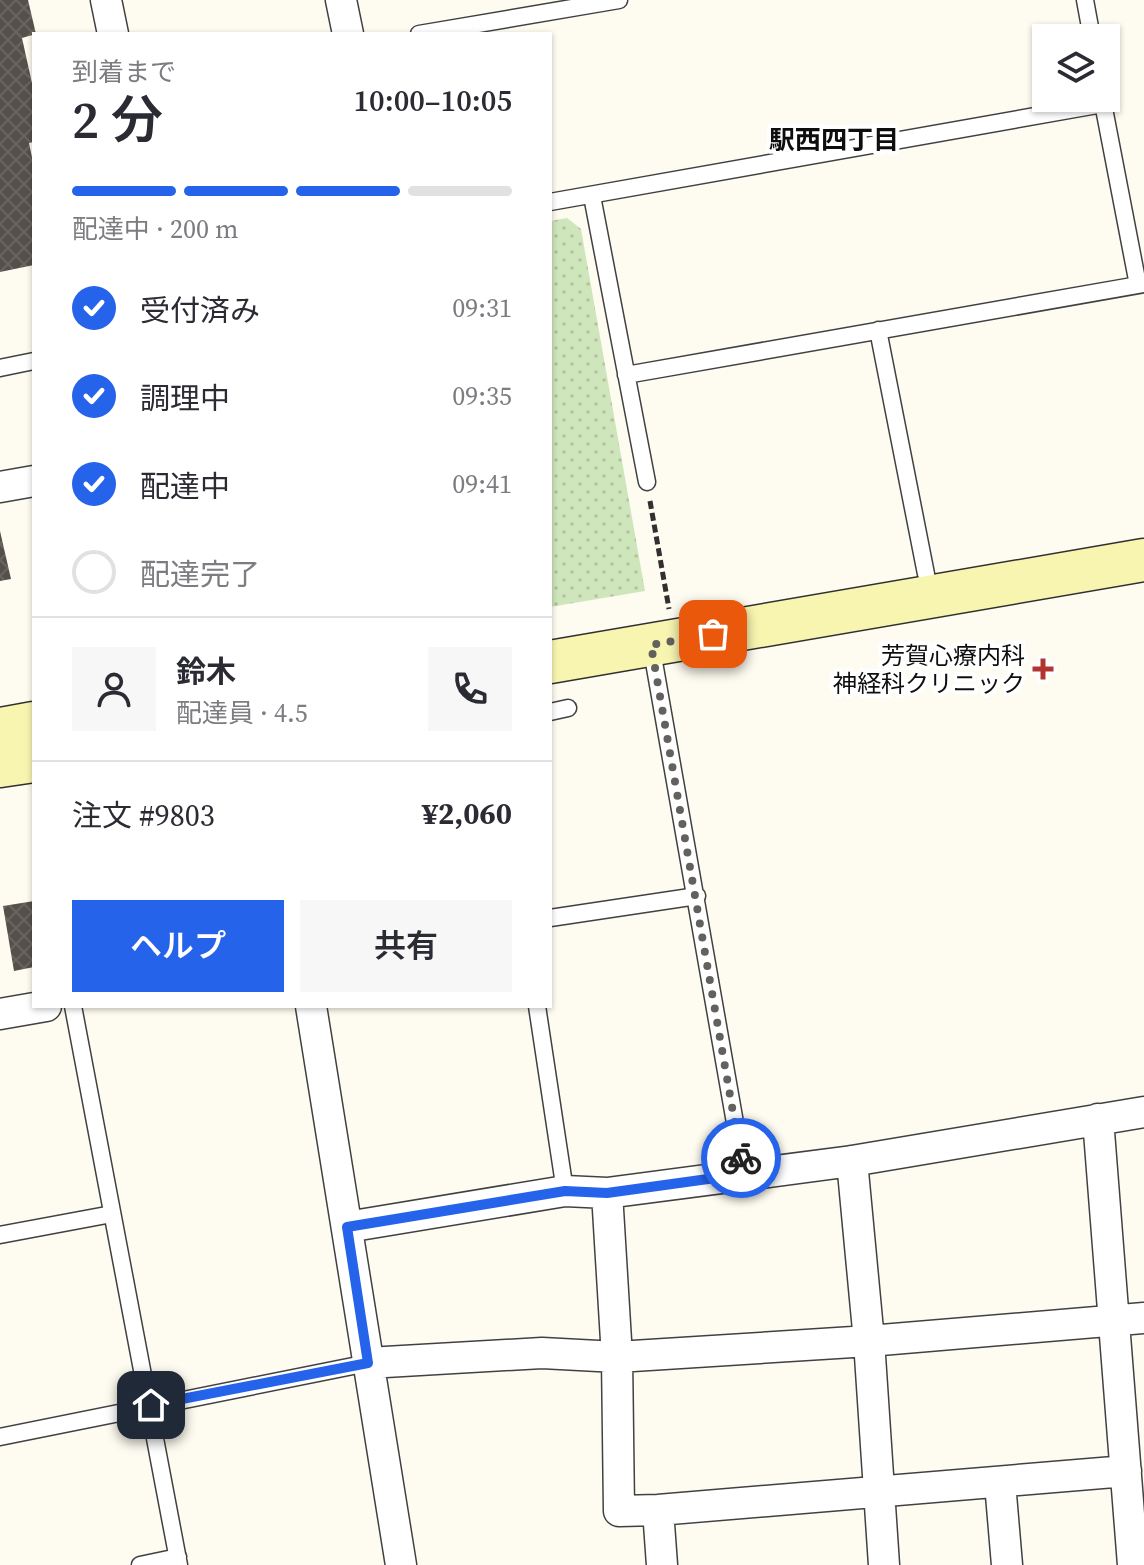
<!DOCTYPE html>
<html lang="ja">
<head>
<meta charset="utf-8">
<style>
  body { margin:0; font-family:"Source Serif 4","Noto Sans JP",serif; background:#f7f7f7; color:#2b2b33; height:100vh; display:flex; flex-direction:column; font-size:30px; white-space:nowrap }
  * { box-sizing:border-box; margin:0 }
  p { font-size:26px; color:#7c7c81 }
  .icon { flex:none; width:44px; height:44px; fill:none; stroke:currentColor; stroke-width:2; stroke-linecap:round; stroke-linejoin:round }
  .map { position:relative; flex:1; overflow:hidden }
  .drawer { position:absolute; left:32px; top:32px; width:520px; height:976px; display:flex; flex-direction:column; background:#fff; border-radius:0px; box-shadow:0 2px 6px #0004 }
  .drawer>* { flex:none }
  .tools { position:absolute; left:1032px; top:24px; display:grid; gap:16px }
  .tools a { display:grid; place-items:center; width:88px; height:88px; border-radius:0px; background:#fff; box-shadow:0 2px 6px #0004; font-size:40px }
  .pin { position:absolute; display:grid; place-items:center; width:68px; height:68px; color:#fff; margin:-34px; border-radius:16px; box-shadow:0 4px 12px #0006 }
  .courier { position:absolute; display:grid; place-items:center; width:80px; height:80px; margin:-40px; border:6px solid #2563eb; border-radius:50%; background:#fff; color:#222; box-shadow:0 2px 10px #0007 }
  .summary em { font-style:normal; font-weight:600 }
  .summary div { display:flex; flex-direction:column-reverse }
  .summary { display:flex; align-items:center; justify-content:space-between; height:136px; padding:0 40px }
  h1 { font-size:52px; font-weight:600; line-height:60px }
  .bar { display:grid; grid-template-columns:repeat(4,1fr); gap:12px 8px; align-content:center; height:96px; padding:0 40px }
  .bar i { height:10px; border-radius:6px; background:#e1e1e2 }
  .bar .active { background:#2563eb }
  .bar p { grid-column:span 4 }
  .line { display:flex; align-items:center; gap:20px; padding:0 40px; border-top:2px solid #e1e1e2 }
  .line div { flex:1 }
  .round { display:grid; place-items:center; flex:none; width:84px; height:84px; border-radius:0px; background:#f7f7f7 }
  ol { padding:0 40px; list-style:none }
  li { display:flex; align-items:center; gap:24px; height:88px }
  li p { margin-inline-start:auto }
  li .icon { padding:8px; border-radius:50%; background:#2563eb; color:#fff; stroke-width:4 }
  li:last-child { color:#7c7c81 }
  li i { width:44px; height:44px; border:4px solid #e1e1e2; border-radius:50% }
  .primary-button { display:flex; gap:16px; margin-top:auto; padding:16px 40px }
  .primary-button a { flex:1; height:92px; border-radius:0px; background:#2563eb; color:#fff; font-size:32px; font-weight:600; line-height:92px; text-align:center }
  .primary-button a+a { background:#f7f7f7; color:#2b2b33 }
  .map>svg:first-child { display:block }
  .park { fill:url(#park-dots) }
  .building { fill:url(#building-cross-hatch) }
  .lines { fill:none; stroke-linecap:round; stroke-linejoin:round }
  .lane-casing { stroke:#414141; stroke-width:19 }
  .street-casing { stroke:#414141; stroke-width:33 }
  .secondary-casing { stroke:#303030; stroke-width:45 }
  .path { stroke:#303030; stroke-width:5; stroke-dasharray:8 4; stroke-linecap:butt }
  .lane { stroke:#fff; stroke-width:16 }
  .street { stroke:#fff; stroke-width:30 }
  .secondary { stroke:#f8f5b1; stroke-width:42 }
  .done { stroke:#62615d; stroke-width:8; stroke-dasharray:0 14.4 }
  .route { stroke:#2563eb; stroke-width:10 }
  .poi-dot { fill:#b23431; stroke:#fff; stroke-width:3 }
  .labels { text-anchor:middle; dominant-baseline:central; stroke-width:8; stroke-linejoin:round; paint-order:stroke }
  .poi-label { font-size:24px; fill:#0e0e0e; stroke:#fff; text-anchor:end }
  .neighbourhood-label { font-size:26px; font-weight:bold; fill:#0e0e0e; stroke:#fff }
</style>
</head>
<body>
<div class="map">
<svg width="1144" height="1565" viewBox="0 0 1144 1565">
  <defs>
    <pattern id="park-dots" width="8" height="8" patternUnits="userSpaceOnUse" patternTransform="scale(2)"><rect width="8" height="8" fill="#cfe6bc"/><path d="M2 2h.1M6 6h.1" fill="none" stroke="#b1c4a0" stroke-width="1.8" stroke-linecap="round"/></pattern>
    <pattern id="building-cross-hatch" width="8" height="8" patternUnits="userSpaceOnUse" patternTransform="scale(2)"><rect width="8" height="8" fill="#56504b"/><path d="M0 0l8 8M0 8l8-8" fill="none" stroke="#696561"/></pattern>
  </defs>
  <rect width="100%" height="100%" fill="#fefcf0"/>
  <!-- park -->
  <path class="park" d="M567 218 581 229 645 591 550 607V221Z"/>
  <!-- building -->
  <path class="building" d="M0 0H28L36 34 22 38 34 92V142L29 143 34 167V265L0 272Z
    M0 531 11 579 0 581Z
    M34 901V967L14 971 3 906Z"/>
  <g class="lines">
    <!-- lane casing -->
    <g class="lane-casing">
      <path id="lane" d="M1085 0 1092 38
        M419 34 619 0
        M1102 98 1138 285
        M592 196 647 482
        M550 202 1103 104
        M878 330 926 574
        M0 368 34 361
        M626 375 1144 284
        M651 645 744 1174
        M550 712 568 708
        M550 918 697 896
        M73 1006 179 1565
        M537 1006 565 1191
        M0 1235 112 1214
        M0 1437 368 1363
        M140 1565 178 1557"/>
    </g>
    <!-- street casing -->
    <g class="street-casing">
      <path id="street" d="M106 0 113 34
        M341 0 348 34
        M0 487 34 481
        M311 1006 401 1565
        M0 1014 46 1006
        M1098 1119 1133 1565
        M852 1161 869 1341 884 1565
        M607 1193 617 1357 619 1511 658 1510 1126 1471
        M347 1227 565 1191 607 1193 852 1161 1144 1112
        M368 1363 542 1353 617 1357 869 1341 1144 1318
        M1000 1483 1007 1565
        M658 1510 662 1565"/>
    </g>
    <!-- secondary casing -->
    <g class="secondary-casing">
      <path id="secondary" d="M550 662 1144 560
        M0 729 34 723
        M0 766 34 761"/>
    </g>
    <!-- path -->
    <path class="path" d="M650 501 669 609"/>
    <!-- lane -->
    <use href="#lane" class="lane"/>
    <!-- street -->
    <use href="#street" class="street"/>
    <!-- secondary -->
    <use href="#secondary" class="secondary"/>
  </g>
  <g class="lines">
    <!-- done -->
    <path class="done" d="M713 634 651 645 741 1158"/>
    <!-- route -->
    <path class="route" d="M151 1405 368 1363 347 1227 565 1191 607 1193 744 1174 741 1158"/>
  </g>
  <!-- markers -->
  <path class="poi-dot" d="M1039 657h8v8h8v8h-8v8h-8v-8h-8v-8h8z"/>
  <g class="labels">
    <!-- poi labels -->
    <g class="poi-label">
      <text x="1025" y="655">芳賀心療内科<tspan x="1025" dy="28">神経科クリニック</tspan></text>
    </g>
    <!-- neighbourhood labels -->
    <g class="neighbourhood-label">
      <text x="834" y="140">駅西四丁目</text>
    </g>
  </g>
</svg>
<div class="tools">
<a><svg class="icon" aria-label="layers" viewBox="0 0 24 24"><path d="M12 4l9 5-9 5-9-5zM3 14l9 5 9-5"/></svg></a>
</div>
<div class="pin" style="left:713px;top:634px;background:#ea580c"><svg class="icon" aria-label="bag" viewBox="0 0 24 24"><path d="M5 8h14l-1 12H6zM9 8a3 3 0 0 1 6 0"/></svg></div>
<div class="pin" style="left:151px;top:1405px;background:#1f2937"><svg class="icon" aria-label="home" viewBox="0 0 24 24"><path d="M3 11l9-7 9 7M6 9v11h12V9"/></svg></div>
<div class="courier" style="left:741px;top:1158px"><svg class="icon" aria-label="bike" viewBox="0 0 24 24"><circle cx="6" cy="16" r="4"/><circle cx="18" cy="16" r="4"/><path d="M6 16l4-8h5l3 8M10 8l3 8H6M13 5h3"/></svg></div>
<section class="drawer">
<div class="summary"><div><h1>2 分</h1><p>到着まで</p></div><em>10:00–10:05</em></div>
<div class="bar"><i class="active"></i><i class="active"></i><i class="active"></i><i></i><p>配達中 · 200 m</p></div>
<ol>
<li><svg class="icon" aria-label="check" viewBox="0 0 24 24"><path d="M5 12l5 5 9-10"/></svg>受付済み<p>09:31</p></li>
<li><svg class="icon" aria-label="check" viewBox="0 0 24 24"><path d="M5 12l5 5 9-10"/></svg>調理中<p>09:35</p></li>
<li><svg class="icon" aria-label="check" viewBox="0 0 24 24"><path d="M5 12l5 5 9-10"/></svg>配達中<p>09:41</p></li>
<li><i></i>配達完了</li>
</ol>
<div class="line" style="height:144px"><a class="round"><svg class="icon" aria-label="person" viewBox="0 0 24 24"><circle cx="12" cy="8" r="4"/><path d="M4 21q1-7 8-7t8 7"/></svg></a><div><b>鈴木</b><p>配達員 · 4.5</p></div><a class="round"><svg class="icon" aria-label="phone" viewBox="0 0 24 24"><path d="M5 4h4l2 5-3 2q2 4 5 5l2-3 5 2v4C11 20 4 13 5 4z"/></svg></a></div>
<div class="line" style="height:104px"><div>注文 #9803</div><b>¥2,060</b></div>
<div class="primary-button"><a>ヘルプ</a><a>共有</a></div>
</section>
</div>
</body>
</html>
